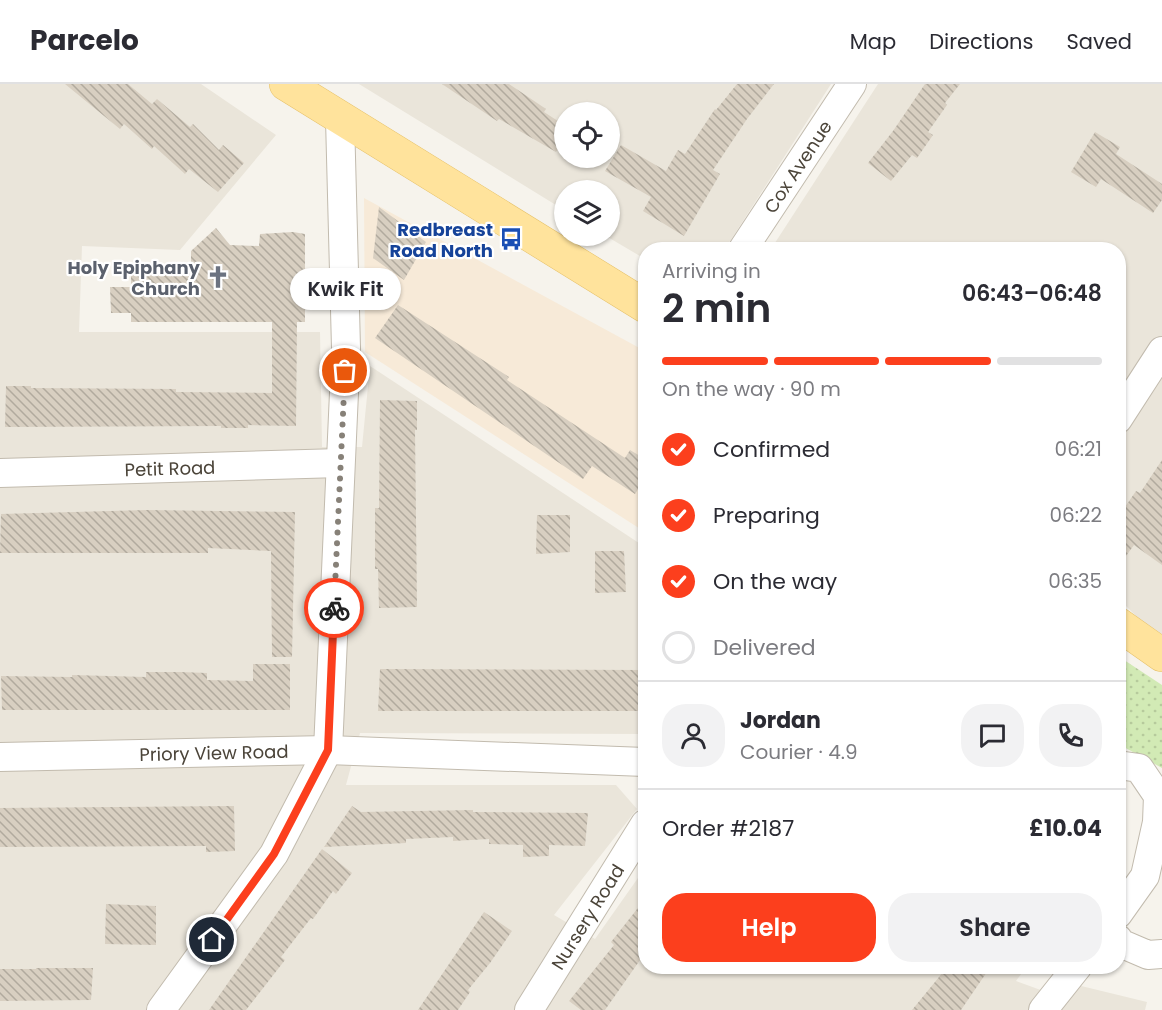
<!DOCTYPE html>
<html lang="en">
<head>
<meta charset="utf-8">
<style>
  body { margin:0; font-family:Poppins,sans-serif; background:#f2f2f3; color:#2b2b33; height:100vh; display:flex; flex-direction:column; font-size:22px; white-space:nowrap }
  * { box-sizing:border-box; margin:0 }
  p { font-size:20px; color:#7c7c81 }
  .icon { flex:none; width:33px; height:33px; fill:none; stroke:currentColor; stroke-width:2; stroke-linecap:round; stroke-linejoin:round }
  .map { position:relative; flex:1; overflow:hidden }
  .sheet { position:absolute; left:638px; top:158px; width:488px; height:732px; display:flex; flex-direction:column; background:#fff; border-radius:24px; box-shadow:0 2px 4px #0004 }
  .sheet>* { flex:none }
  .fabs { position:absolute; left:554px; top:18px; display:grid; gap:12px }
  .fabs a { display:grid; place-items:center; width:66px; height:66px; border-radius:50%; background:#fff; box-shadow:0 2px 4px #0004; font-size:30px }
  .pin { position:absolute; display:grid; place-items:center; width:51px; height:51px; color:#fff; margin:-26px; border:3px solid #fff; border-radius:50%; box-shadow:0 2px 6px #0007 }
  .courier { position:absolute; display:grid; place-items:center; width:60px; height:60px; margin:-30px; border:4px solid #fc3f1d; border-radius:50%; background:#fff; color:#222; box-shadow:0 2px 8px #0007 }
  .bubble { position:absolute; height:42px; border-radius:21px; background:#fff; box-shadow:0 2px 4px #0004; font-size:20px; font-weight:600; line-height:42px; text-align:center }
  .overview em { font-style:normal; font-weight:600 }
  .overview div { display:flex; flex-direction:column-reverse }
  .overview { display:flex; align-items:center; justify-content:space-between; height:102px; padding:0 24px }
  h1 { font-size:39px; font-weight:600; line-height:45px }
  .bar { display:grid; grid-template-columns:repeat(4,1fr); gap:9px 6px; align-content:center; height:72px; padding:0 24px }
  .bar i { height:8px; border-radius:4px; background:#e1e1e2 }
  .bar .active { background:#fc3f1d }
  .bar p { grid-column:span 4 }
  .line { display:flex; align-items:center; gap:15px; padding:0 24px; border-top:2px solid #e1e1e2 }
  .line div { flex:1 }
  .round { display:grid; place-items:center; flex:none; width:63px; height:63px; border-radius:24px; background:#f2f2f3 }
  ol { padding:0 24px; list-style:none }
  li { display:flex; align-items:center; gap:18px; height:66px }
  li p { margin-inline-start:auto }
  li .icon { padding:6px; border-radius:50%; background:#fc3f1d; color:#fff; stroke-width:4 }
  li:last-child { color:#7c7c81 }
  li i { width:33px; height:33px; border:3px solid #e1e1e2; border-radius:50% }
  .primary-button { display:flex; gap:12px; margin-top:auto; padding:12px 24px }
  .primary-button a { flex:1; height:69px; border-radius:24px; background:#fc3f1d; color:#fff; font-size:24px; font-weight:600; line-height:69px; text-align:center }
  .primary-button a+a { background:#f2f2f3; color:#2b2b33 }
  header { display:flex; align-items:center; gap:36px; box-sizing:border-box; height:84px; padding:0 30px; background:#fff; border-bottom:2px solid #e1e1e2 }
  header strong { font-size:28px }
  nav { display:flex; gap:33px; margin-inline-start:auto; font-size:21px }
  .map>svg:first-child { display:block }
  .residential { fill:#eae5da; fill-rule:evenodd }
  .commercial { fill:#f7ead8 }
  .grass { fill:url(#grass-dots) }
  .building { fill:url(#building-back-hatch) }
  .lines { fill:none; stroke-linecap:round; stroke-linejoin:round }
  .minor-casing { stroke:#c2bbae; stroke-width:30 }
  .major-casing { stroke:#e6c16a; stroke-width:34 }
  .minor { stroke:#fff; stroke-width:28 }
  .major { stroke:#ffe39c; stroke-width:33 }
  .done { stroke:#878178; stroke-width:6; stroke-dasharray:0 10.8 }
  .route { stroke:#fc3f1d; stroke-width:8 }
  .labels { text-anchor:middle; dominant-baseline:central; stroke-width:4.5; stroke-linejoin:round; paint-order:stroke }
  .street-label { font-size:18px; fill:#4b4439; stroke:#fff }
  .transit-label { font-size:18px; font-weight:bold; fill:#164399; stroke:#fff; text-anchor:end }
  .worship-label { font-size:18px; font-weight:bold; fill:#5b616d; stroke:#fff; text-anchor:end }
</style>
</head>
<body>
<header>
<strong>Parcelo</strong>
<nav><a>Map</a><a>Directions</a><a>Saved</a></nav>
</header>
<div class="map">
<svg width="1162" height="926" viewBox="0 0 1162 926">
  <defs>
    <pattern id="grass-dots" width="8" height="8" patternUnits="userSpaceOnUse" patternTransform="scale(1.5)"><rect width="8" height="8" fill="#d2eab5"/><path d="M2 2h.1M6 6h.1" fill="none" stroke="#b6ca9c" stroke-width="1.8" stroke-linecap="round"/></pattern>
    <pattern id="building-back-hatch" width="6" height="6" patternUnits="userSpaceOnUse" patternTransform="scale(1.5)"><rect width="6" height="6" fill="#d8cfc1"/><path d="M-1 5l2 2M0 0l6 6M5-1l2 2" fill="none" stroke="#b1aa9e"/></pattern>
  </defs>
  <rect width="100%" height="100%" fill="#f6f3ec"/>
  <!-- residential -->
  <path class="residential" d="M0 0H201L276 51 180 166 82 162 79 248H320L322 363H362L370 282 645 463V650L360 649 346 701H616L637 725 554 831 595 855 645 784V882H1027L1016 897 1057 912 1073 900 1147 918 1145 926H0Z
    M359 0H831L725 165H645V175L606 152H609V106H564V126ZM564 28H609V74H564Z
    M878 0H1162V558L1118 514V165H771Z"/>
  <!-- commercial -->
  <path class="commercial" d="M364 114 645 267V448L365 268Z"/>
  <!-- grass -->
  <path class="grass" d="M1118 572 1162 601V684L1122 662V593L1118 590Z"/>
  <!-- building -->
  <path class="building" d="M65 0H128L152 20 157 15 190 43 193 40 219 66 223 61 244 79 218 108 189 85 185 90 154 62 152 65 124 40 120 45Z
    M442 0H509L546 25 544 28 564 41V56L556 68 499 35 497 37Z
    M737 0H774L747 35 713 86 720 90 684 152 643 127 651 113 605 87 621 61 666 87 678 66 685 70 715 25 716 26Z
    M925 0H960L945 19 947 21 928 48 933 51 917 74 912 71 891 97 868 79 893 47Z
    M1095 48 1120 63 1116 70 1162 100V116L1153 129 1101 95 1096 103 1071 88Z
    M379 123 426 158 404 196 373 174Z
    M216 144 230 161 259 162 260 150 293 148 305 150V238H297L296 342 248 341V344H221V342L5 343 6 302H31V304L176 305V308L272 309V238H131V229H111L110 203H131V183L191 182V167Z
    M398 221 509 293 507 296 625 374 630 366 645 375V394L635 410 592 382 583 395 375 254Z
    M380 316 417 317V346H415L417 523 379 524 378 485H375V424H379Z
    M1162 376V481L1134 461 1118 483V433L1136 407 1140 409Z
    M147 426 295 428 292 573H272L271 467 208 464V469H0L1 430Z
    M537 431H570V468L536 470Z
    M595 467H624L626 508 595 509Z
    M253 580H290V626H2L1 592 72 593V591L146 593V588H180L207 589V596L253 597Z
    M380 585 645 586V627H378Z
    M234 722 235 767 206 768V762L0 763V724Z
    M352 722 361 728 473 726V728L588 729 585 762 549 761V772L523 773V761L489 760V755L453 757V753L406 755V759L324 763Z
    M322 765 352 789 336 810 333 807 313 835 311 834 281 873 285 876 246 926H209Z
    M645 815V869L605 926H581L569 917 614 861 611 858Z
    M106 820 156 822V861L105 860Z
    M484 828 512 847 490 879 468 906 470 908 458 926H418Z
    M948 882H991L961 926H912Z
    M36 884H93L91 916 0 917V885H36Z"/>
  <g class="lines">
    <!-- minor casing -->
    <g class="minor-casing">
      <g id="minor">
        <path id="s1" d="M743 165 852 0"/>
        <path d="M1118 335 1162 267"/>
        <path id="s2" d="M0 389 340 379"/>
        <path id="s3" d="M0 673 328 666 645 678"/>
        <path d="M1118 681 1139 684 1158 712 1157 738 1145 792 1118 830"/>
        <path d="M1118 855 1120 859 1148 871 1162 870"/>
        <path d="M161 926 274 770 328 666 346 264 340 35"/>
        <path id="s4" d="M529 926 645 740"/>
        <path d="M1043 926 1078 882"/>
      </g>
    </g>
    <!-- major casing -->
    <g class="major-casing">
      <path id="major" d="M286 0 645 222
        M1118 540 1162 571"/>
    </g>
    <!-- minor -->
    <use href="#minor" class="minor"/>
    <!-- major -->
    <use href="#major" class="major"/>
  </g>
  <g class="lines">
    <!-- done -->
    <path class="done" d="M334 524 345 287"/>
    <!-- route -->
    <path class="route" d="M212 856 274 770 328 666 334 524"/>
  </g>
  <!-- icons -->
  <defs>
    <g id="bus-bare" transform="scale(1.8)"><path d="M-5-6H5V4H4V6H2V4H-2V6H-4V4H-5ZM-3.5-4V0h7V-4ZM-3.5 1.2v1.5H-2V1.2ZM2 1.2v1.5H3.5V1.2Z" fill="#1a4fb4" stroke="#fff" stroke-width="2.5" paint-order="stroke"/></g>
    <g id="church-bare" transform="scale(1.8)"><path d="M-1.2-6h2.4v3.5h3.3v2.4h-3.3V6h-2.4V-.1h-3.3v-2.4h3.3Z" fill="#6b7280" stroke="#fff" stroke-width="2.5" paint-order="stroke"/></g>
  </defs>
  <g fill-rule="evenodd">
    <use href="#bus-bare" x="511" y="155"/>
    <use href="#church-bare" x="218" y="193"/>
  </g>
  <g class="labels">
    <!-- street labels -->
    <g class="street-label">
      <text stroke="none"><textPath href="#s1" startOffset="99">Cox Avenue</textPath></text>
      <text stroke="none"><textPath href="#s2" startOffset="170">Petit Road</textPath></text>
      <text stroke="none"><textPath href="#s3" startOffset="214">Priory View Road</textPath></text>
      <text stroke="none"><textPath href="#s4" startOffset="110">Nursery Road</textPath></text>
    </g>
    <!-- transit labels -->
    <g class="transit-label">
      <text x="493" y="145">Redbreast<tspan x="493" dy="21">Road North</tspan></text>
    </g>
    <!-- worship labels -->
    <g class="worship-label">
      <text x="200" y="183">Holy Epiphany<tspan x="200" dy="21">Church</tspan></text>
    </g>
  </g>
</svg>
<div class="fabs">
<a><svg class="icon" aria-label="locate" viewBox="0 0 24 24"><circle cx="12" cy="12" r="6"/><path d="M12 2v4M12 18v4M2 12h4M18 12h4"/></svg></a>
<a><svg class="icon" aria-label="layers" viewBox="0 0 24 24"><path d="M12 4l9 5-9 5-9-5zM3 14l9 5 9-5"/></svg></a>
</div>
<div class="pin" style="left:345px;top:287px;background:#ea580c"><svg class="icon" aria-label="bag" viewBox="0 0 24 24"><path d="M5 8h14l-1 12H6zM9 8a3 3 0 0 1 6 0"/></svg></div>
<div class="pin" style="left:212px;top:856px;background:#1f2937"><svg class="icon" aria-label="home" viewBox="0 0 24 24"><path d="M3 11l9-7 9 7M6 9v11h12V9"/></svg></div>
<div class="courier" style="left:334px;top:524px"><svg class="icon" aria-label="bike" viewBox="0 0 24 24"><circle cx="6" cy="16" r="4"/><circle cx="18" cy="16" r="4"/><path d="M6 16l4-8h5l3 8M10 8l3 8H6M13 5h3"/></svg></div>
<div class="bubble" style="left:290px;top:184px;width:111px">Kwik Fit</div>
<section class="sheet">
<div class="overview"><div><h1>2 min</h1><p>Arriving in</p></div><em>06:43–06:48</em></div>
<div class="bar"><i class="active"></i><i class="active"></i><i class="active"></i><i></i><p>On the way · 90 m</p></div>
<ol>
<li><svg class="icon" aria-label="check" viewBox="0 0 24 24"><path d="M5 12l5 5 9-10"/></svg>Confirmed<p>06:21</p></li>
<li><svg class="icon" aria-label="check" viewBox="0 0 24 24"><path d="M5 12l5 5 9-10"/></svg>Preparing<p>06:22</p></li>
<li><svg class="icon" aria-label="check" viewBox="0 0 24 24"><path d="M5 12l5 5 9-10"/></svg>On the way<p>06:35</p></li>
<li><i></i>Delivered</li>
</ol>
<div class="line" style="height:108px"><a class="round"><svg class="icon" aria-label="person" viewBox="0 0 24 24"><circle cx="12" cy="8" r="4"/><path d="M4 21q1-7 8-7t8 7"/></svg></a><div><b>Jordan</b><p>Courier · 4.9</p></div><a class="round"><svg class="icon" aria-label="chat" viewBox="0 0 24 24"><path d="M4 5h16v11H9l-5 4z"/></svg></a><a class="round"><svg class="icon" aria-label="phone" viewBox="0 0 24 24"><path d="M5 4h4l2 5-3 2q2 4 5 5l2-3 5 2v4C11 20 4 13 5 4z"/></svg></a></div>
<div class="line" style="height:78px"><div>Order #2187</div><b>£10.04</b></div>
<div class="primary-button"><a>Help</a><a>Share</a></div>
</section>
</div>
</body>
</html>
